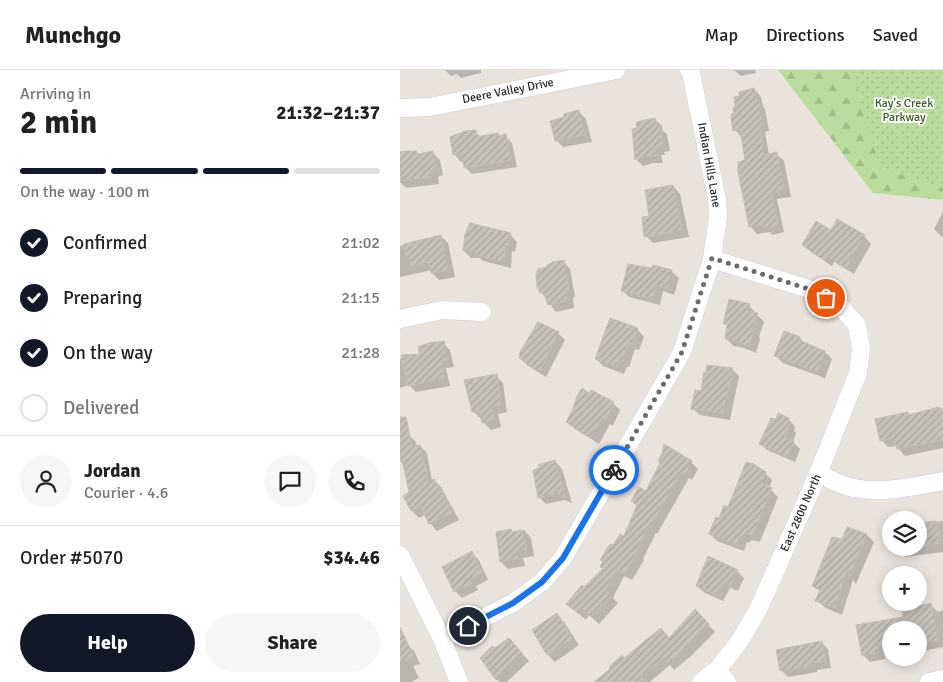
<!DOCTYPE html>
<html lang="en">
<head>
<meta charset="utf-8">
<style>
  body { margin:0; font-family:Signika,sans-serif; background:#f6f6f6; color:#202124; height:100vh; display:flex; flex-direction:column; font-size:19px; white-space:nowrap }
  * { box-sizing:border-box; margin:0 }
  p { font-size:16px; color:#757577 }
  .icon { flex:none; width:28px; height:28px; fill:none; stroke:currentColor; stroke-width:2; stroke-linecap:round; stroke-linejoin:round }
  .map { position:relative; flex:1; overflow:hidden }
  .panel { display:flex; flex-direction:column; background:#fff; width:400px }
  .panel>* { flex:none }
  .fabs { position:absolute; left:482px; top:441px; display:grid; gap:10px }
  .fabs a { display:grid; place-items:center; width:45px; height:45px; border-radius:50%; background:#fff; box-shadow:0 2px 12px #0003; font-size:25px }
  .pin { position:absolute; display:grid; place-items:center; width:42px; height:42px; color:#fff; margin:-21px; border:2px solid #fff; border-radius:50%; box-shadow:0 1px 5px #0007 }
  .courier { position:absolute; display:grid; place-items:center; width:50px; height:50px; margin:-25px; border:4px solid #1a73e8; border-radius:50%; background:#fff; color:#222; box-shadow:0 1px 6px #0007 }
  .head em { font-style:normal; font-weight:700 }
  .head div { display:flex; flex-direction:column-reverse }
  .head { display:flex; align-items:center; justify-content:space-between; height:85px; padding:0 20px }
  h1 { font-size:32px; font-weight:700; line-height:38px }
  .bar { display:grid; grid-template-columns:repeat(4,1fr); gap:8px 5px; align-content:center; height:60px; padding:0 20px }
  .bar i { height:6px; border-radius:4px; background:#e0e0e0 }
  .bar .active { background:#111827 }
  .bar p { grid-column:span 4 }
  .line { display:flex; align-items:center; gap:12px; padding:0 20px; border-top:1px solid #e0e0e0 }
  .line div { flex:1 }
  .round { display:grid; place-items:center; flex:none; width:52px; height:52px; border-radius:26px; background:#f6f6f6 }
  ol { padding:0 20px; list-style:none }
  li { display:flex; align-items:center; gap:15px; height:55px }
  li p { margin-inline-start:auto }
  li .icon { padding:5px; border-radius:50%; background:#111827; color:#fff; stroke-width:4 }
  li:last-child { color:#757577 }
  li i { width:28px; height:28px; border:2px solid #e0e0e0; border-radius:50% }
  .button { display:flex; gap:10px; margin-top:auto; padding:10px 20px }
  .button a { flex:1; height:58px; border-radius:30px; background:#111827; color:#fff; font-size:20px; font-weight:700; line-height:58px; text-align:center }
  .button a+a { background:#f6f6f6; color:#202124 }
  header { display:flex; align-items:center; gap:30px; box-sizing:border-box; height:70px; padding:0 25px; background:#fff; border-bottom:1px solid #e0e0e0 }
  header strong { font-size:24px }
  nav { display:flex; gap:28px; margin-inline-start:auto; font-size:18px }
  main { display:flex; flex:1; min-height:0 }
  .map>svg:first-child { display:block }
  .forest { fill:url(#forest-firs) }
  .park { fill:url(#park-dots) }
  .shadow { fill:#0003 }
  .building { fill:url(#building-hatch); stroke:#c5beb6 }
  .lines { fill:none; stroke-linecap:round; stroke-linejoin:round }
  .minor-casing { stroke:#cbcfda; stroke-width:19 }
  .minor { stroke:#fff; stroke-width:18 }
  .done { stroke:#6d6a68; stroke-width:5; stroke-dasharray:0 9 }
  .route { stroke:#1a73e8; stroke-width:6 }
  .labels { text-anchor:middle; dominant-baseline:central; stroke-width:4; stroke-linejoin:round; paint-order:stroke }
  .street-label { font-size:12px; fill:#292929; stroke:#fff }
  .park-label { font-size:12px; fill:#35601f; stroke:#fff }
</style>
</head>
<body>
<header>
<strong>Munchgo</strong>
<nav><a>Map</a><a>Directions</a><a>Saved</a></nav>
</header>
<main>
<section class="panel">
<div class="head"><div><h1>2 min</h1><p>Arriving in</p></div><em>21:32–21:37</em></div>
<div class="bar"><i class="active"></i><i class="active"></i><i class="active"></i><i></i><p>On the way · 100 m</p></div>
<ol>
<li><svg class="icon" aria-label="check" viewBox="0 0 24 24"><path d="M5 12l5 5 9-10"/></svg>Confirmed<p>21:02</p></li>
<li><svg class="icon" aria-label="check" viewBox="0 0 24 24"><path d="M5 12l5 5 9-10"/></svg>Preparing<p>21:15</p></li>
<li><svg class="icon" aria-label="check" viewBox="0 0 24 24"><path d="M5 12l5 5 9-10"/></svg>On the way<p>21:28</p></li>
<li><i></i>Delivered</li>
</ol>
<div class="line" style="height:90px"><a class="round"><svg class="icon" aria-label="person" viewBox="0 0 24 24"><circle cx="12" cy="8" r="4"/><path d="M4 21q1-7 8-7t8 7"/></svg></a><div><b>Jordan</b><p>Courier · 4.6</p></div><a class="round"><svg class="icon" aria-label="chat" viewBox="0 0 24 24"><path d="M4 5h16v11H9l-5 4z"/></svg></a><a class="round"><svg class="icon" aria-label="phone" viewBox="0 0 24 24"><path d="M5 4h4l2 5-3 2q2 4 5 5l2-3 5 2v4C11 20 4 13 5 4z"/></svg></a></div>
<div class="line" style="height:65px"><div>Order #5070</div><b>$34.46</b></div>
<div class="button"><a>Help</a><a>Share</a></div>
</section>
<div class="map">
<svg width="543" height="612" viewBox="0 0 543 612">
  <defs>
    <pattern id="forest-firs" width="22" height="20" patternUnits="userSpaceOnUse" patternTransform="scale(1.25)"><rect width="22" height="20" fill="#badd9d"/><path d="M5 1l3.5 6h-7zM16 11l3.5 6h-7z" fill="#a0be87"/></pattern>
    <pattern id="park-dots" width="8" height="8" patternUnits="userSpaceOnUse" patternTransform="scale(1.25)"><rect width="8" height="8" fill="#badd9d"/><path d="M2 2h.1M6 6h.1" fill="none" stroke="#a0be87" stroke-width="1.8" stroke-linecap="round"/></pattern>
    <pattern id="building-hatch" width="6" height="6" patternUnits="userSpaceOnUse" patternTransform="scale(1.25)"><rect width="6" height="6" fill="#c6c1bb"/><path d="M-1 1l2-2M0 6l6-6M5 7l2-2" fill="none" stroke="#aaa6a1"/></pattern>
  </defs>
  <rect width="100%" height="100%" fill="#eae3dc"/>
  <!-- forest -->
  <path class="forest" d="M378 0H543V130L473 123Z"/>
  <!-- park -->
  <path class="park" d="M452 0H543V118L480 98Z"/>
  <!-- shadow -->
  <path class="shadow" d="M45 0H84H81V3L61 8 57 4 51 6Z
    M334 0H355L356 3 341 6Z
    M354 19 361 27 363 36 365 39 369 61 365 62 369 85 377 84 384 91 391 127 377 129 384 162 373 165 370 162 357 164 350 156 346 91 342 68 335 60V45Z
    M179 42 186 49 192 72 163 77 156 70 166 48Z
    M255 49 262 56 263 61 267 64 270 81 264 82 265 85H261L263 93H253L243 96 236 89 239 59Z
    M75 62 81 67 105 66 112 73 117 97 72 104 65 97 64 91 61 92 54 84Z
    M33 83 40 90 43 105 38 107 39 114 6 118 0 112V84L19 85Z
    M273 116 280 124 289 167 253 173 246 166 250 147Z
    M543 142V168L534 159Z
    M432 162 464 166 471 174 454 204 434 192 432 196 411 182 404 175Z
    M110 164 117 172 115 182 112 181 111 198 83 191 80 188H71L64 181Z
    M41 166 48 173 55 207 39 210 32 203V200L0 207V176Z
    M163 191 170 199 175 227 173 228 174 238 156 242 141 222Z
    M271 201 279 208 274 225 263 221 260 235 229 227 222 220Z
    M349 236 364 252 359 267 360 269 356 283 344 278 334 276 326 269 328 257 324 253Z
    M237 259 244 267 239 280 235 279 229 297H227L224 304 203 296 196 288Z
    M158 263 165 270 146 307 127 295 120 288Z
    M400 268 406 274 425 282 432 289 425 308 383 293 376 286Z
    M43 273 50 280 54 297 46 298 50 316 16 322 9 315 0 318V289L7 286 21 285Z
    M332 299 339 306 330 350 300 345 292 338 302 323Z
    M96 306 103 313 107 342 98 344 101 357 91 360 84 353 82 348H80L73 341Z
    M190 324 213 333 220 340 213 356 210 354 199 374 175 359 168 352Z
    M543 339V378L505 386 498 378 497 376 488 377 481 370 508 344 510 346Z
    M388 349 395 356 394 361 396 363 393 372 400 379 395 392 367 380 360 373 376 351Z
    M9 365 16 372 17 377 20 376 27 383 32 411 34 410 41 417 59 450 37 461 30 453 26 444 19 448 12 441 5 426 11 423 4 396 0 391V366Z
    M155 391 162 399 172 433 164 430 146 434 139 427Z
    M291 392 298 399 292 410 289 408 257 464 256 463 243 489 244 490 232 510 224 506 213 528 218 533 199 554 189 545 186 550 168 534 204 499 213 477 225 468 238 436 233 431Z
    M365 403 372 410 369 418 378 427 360 472 351 470 350 473 347 472 344 481 317 471 310 464 319 450Z
    M543 451V482L506 487 499 480V478H519V453Z
    M111 460 113 463 124 460 131 468 134 486 123 488 125 496 108 499 101 492 97 463Z
    M467 465 474 472 456 514 453 510 442 545 424 537 417 530 420 522 414 515 443 471Z
    M72 483 79 490 88 510 76 516 78 520 62 528 55 521Z
    M337 501 344 508 338 521 330 518 323 531 305 523 297 516Z
    M530 534 538 542 543 540V577L519 582V560H491V582L484 583 485 589 470 592 463 585 458 556 504 548Z
    M295 541 315 562 290 587 274 600 270 595 250 612H196L261 560 270 569Z
    M156 545 164 552 179 575 155 592 148 585 133 560Z
    M421 572 428 579 431 598 417 600V602L388 607 381 600Z
    M7 574 14 581 20 594 13 596 19 608 11 612H0V577Z
    M116 577 129 591 107 612H100L96 609 95 580Z"/>
  <!-- building -->
  <path class="building" d="M354 18 357 31 359 30 363 54 359 55 364 85 377 82 384 120 371 122 378 155 365 158 364 155 349 157 338 102V92L345 90 340 59 333 61 332 54 331 44 334 43 333 38 335 36 334 27 339 26V22Z
    M179 40 185 65 155 71 150 51 164 47V44Z
    M255 48 257 56 260 55 263 74 258 75V78H255L256 86H245L235 90 232 59 237 58 236 52Z
    M76 60 77 67 98 63 99 66 106 64 111 90 64 98 62 84 53 85 50 67 66 61Z
    M5 81H16L18 84 33 81 36 98 31 100 32 107 0 111V82Z
    M273 115 282 160 244 167 242 147 249 146 245 120Z
    M437 149 465 165 446 198 427 186 424 190 402 175 416 151 431 160Z
    M70 153 111 163 109 175H105V192L75 185 76 181H63L65 164Z
    M41 165 48 200 31 203 29 194 27 192 11 196 10 189H7L4 174Z
    M164 190 169 220 166 221 168 231 148 235 144 223H140L137 217 136 204 138 199 147 197V195L152 193V192Z
    M228 194 252 198 253 195 272 200 267 219 256 215 253 229 221 221Z
    M329 229 350 234 348 241 358 243 352 260H354L349 276 336 271 325 269 327 254H323Z
    M210 248 238 258 232 274 228 272 222 291 220 290 217 297 195 289Z
    M138 252 159 262 139 301 119 288 120 282Z
    M384 261 400 267 399 270 425 281 418 302 374 286Z
    M44 271 47 290 40 291 44 309 8 316 1 285 20 284 18 277 29 273Z
    M307 295 333 298 323 343 291 339 295 320 301 321 304 302 306 303Z
    M97 304 101 335 91 337 94 350 82 353 79 340 72 342 64 310Z
    M182 318 189 323 191 320 214 332 206 350 202 348 191 368 166 352 173 339 177 326Z
    M539 337 540 339 543 338V370L497 379 494 368 480 371 475 349 508 342V345Z
    M378 343 389 348 387 355H390L385 367 394 371 387 386 359 374 371 348 376 349Z
    M0 347H6L12 376 20 375 28 412 34 409 53 442 29 454 20 436 11 441 3 426 9 422 2 389H0Z
    M264 374 292 391 285 404 281 402 250 458 248 457 237 481 238 482 224 504 217 500 206 520 212 525 191 547 182 539 179 544 166 534 182 515 184 517 203 498 200 497 203 491 200 490 210 474 213 475 220 464 224 466 237 435 231 431 239 417 246 421 260 393 258 390 262 384Z
    M155 390 166 428 156 423 138 428 133 400 139 398 138 395Z
    M346 392 352 394V393L366 402 361 413 372 418 353 465 344 463 342 467 340 465 337 475 309 464 316 447 319 448 324 435 328 437Z
    M536 451 541 473 519 478V453Z
    M447 457 467 464 449 508 447 499 435 538 415 531 420 520 412 516 432 467 442 469Z
    M111 459 112 462 121 460 127 479 117 481 118 489 100 492 96 462Z
    M72 481 82 502 70 509 72 513 54 522 42 497Z
    M308 486 338 500 330 515 323 512 316 525 296 516Z
    M531 533 538 570 519 574V560H489L491 574 478 576 479 582 462 586 456 555 503 547 502 540Z
    M295 539 309 554 283 580 266 593 263 588 241 607 246 612H194L210 599 209 597 222 585 224 588 261 558 269 568Z
    M157 543 172 568 147 585 132 560Z
    M0 557 14 587 0 592Z
    M109 568 123 584 96 610 80 588 92 576 95 578Z
    M422 571 425 591 411 593V596L380 601 376 580Z"/>
  <g class="lines">
    <!-- minor casing -->
    <g class="minor-casing">
      <path id="minor" d="M0 38 30 37 216 0
        M0 249 42 240 82 242
        M418 404C430 409 442 416 454 418 485 424 514 416 543 411
        M0 485 42 569 59 612
        M42 569 113 533 142 512 163 488 282 282 312 189 318 147 317 129 291 3 289 0
        M317 600 327 612
        M301 612 317 600 339 572 359 538 418 404 458 303 461 279 457 255 439 235 412 220 312 189
        M529 612 543 609"/>
    </g>
    <!-- minor -->
    <use href="#minor" class="minor"/>
  </g>
  <g class="lines">
    <!-- done -->
    <path class="done" d="M214 400 282 282 312 188 412 220 426 228"/>
    <!-- route -->
    <path class="route" d="M68 556 113 533 142 512 163 488 214 400"/>
  </g>
  <g class="labels">
    <!-- street labels -->
    <g class="street-label">
      <text transform="translate(108 21) rotate(-11)">Deere Valley Drive</text>
      <text transform="translate(309 95) rotate(80)">Indian Hills Lane</text>
      <text transform="translate(401 443) rotate(-66)">East 2800 North</text>
    </g>
    <!-- park labels -->
    <g class="park-label">
      <text x="504" y="33">Kay's Creek<tspan x="504" dy="14">Parkway</tspan></text>
    </g>
  </g>
</svg>
<div class="fabs">
<a><svg class="icon" aria-label="layers" viewBox="0 0 24 24"><path d="M12 4l9 5-9 5-9-5zM3 14l9 5 9-5"/></svg></a>
<a>+</a>
<a>−</a>
</div>
<div class="pin" style="left:426px;top:228px;background:#ea580c"><svg class="icon" aria-label="bag" viewBox="0 0 24 24"><path d="M5 8h14l-1 12H6zM9 8a3 3 0 0 1 6 0"/></svg></div>
<div class="pin" style="left:68px;top:556px;background:#1f2937"><svg class="icon" aria-label="home" viewBox="0 0 24 24"><path d="M3 11l9-7 9 7M6 9v11h12V9"/></svg></div>
<div class="courier" style="left:214px;top:400px"><svg class="icon" aria-label="bike" viewBox="0 0 24 24"><circle cx="6" cy="16" r="4"/><circle cx="18" cy="16" r="4"/><path d="M6 16l4-8h5l3 8M10 8l3 8H6M13 5h3"/></svg></div>
</div>
</main>
</body>
</html>
